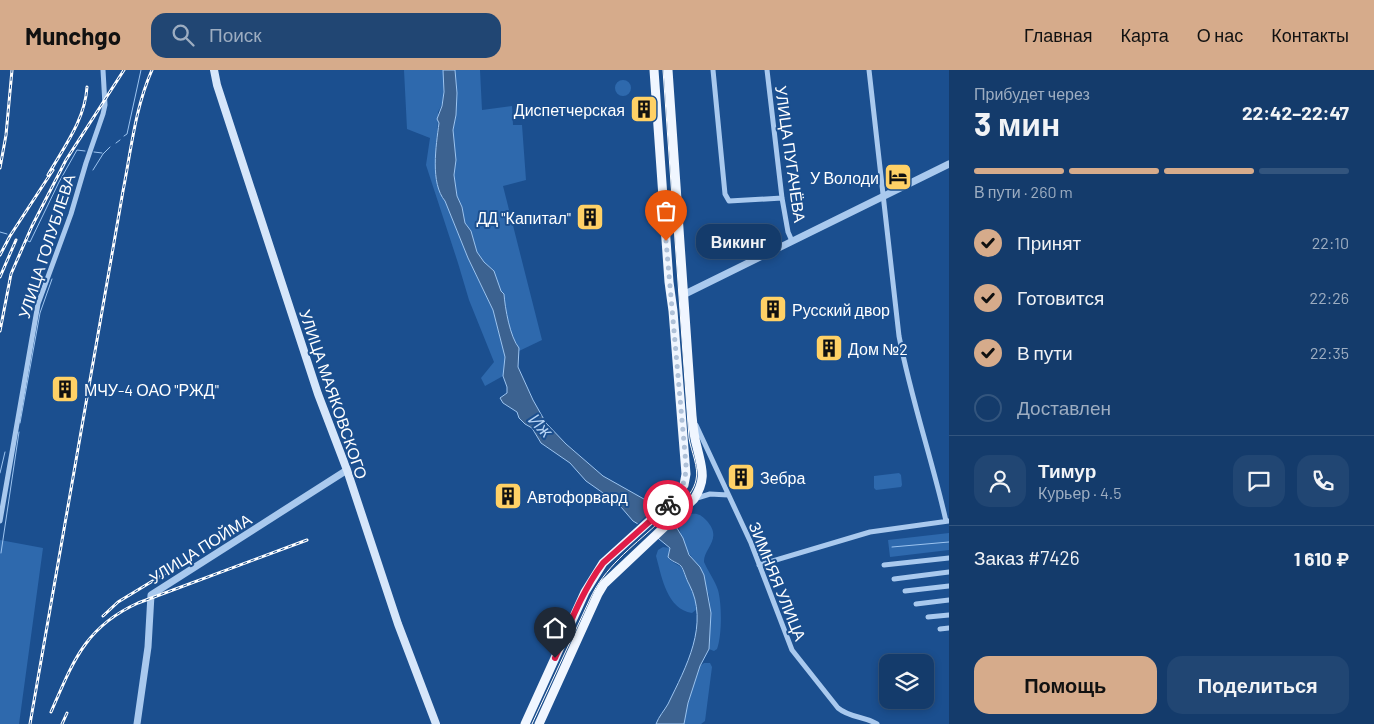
<!DOCTYPE html>
<html lang="ru">
<head>
<meta charset="utf-8">
<style>
  body { margin:0; font-family:Barlow,sans-serif; background:#214673; color:#f1f3f6; height:100vh; display:flex; flex-direction:column; font-size:19px; white-space:nowrap }
  * { box-sizing:border-box; margin:0 }
  p { font-size:16px; color:#9dadc1 }
  .icon { flex:none; width:28px; height:28px; fill:none; stroke:currentColor; stroke-width:2; stroke-linecap:round; stroke-linejoin:round }
  .map { position:relative; flex:1; overflow:hidden }
  .side { display:flex; flex-direction:column; background:#143b6b; width:425px }
  .side>* { flex:none }
  .fabs { position:absolute; left:879px; top:584px; display:grid; gap:10px }
  .fabs a { display:grid; place-items:center; width:55px; height:55px; border-radius:10px; background:#143b6b; box-shadow:0 2px 8px #0003,0 0 0 1px #33557e; font-size:25px }
  .pin { position:absolute; display:grid; place-items:center; width:42px; height:42px; color:#fff; margin:-51px -21px; border-radius:50% 50% 50% 0; rotate:-45deg; box-shadow:0 0 5px #0007 }
  .pin .icon { rotate:45deg }
  .courier { position:absolute; display:grid; place-items:center; width:50px; height:50px; margin:-25px; border:4px solid #e11d48; border-radius:50%; background:#fff; color:#222; box-shadow:0 1px 6px #0007 }
  .bubble { position:absolute; height:35px; border-radius:15px; background:#143b6b; box-shadow:0 2px 8px #0003,0 0 0 1px #33557e; font-size:16px; font-weight:700; line-height:35px; text-align:center }
  .summary em { font-style:normal; font-weight:700 }
  .summary div { display:flex; flex-direction:column-reverse }
  .summary { display:flex; align-items:center; justify-content:space-between; height:85px; padding:0 25px }
  h1 { font-size:32px; font-weight:700; line-height:38px }
  .bar { display:grid; grid-template-columns:repeat(4,1fr); gap:8px 5px; align-content:center; height:60px; padding:0 25px }
  .bar i { height:6px; border-radius:4px; background:#33557e }
  .bar .current { background:#d6ab8b }
  .bar p { grid-column:span 4 }
  .line { display:flex; align-items:center; gap:12px; padding:0 25px; border-top:1px solid #33557e }
  .line div { flex:1 }
  .round { display:grid; place-items:center; flex:none; width:52px; height:52px; border-radius:15px; background:#214673 }
  ol { padding:0 25px; list-style:none }
  li { display:flex; align-items:center; gap:15px; height:55px }
  li p { margin-inline-start:auto }
  li .icon { padding:5px; border-radius:50%; background:#d6ab8b; color:#111; stroke-width:4 }
  li:last-child { color:#9dadc1 }
  li i { width:28px; height:28px; border:2px solid #33557e; border-radius:50% }
  .button { display:flex; gap:10px; margin-top:auto; padding:10px 25px }
  .button a { flex:1; height:58px; border-radius:15px; background:#d6ab8b; color:#111; font-size:20px; font-weight:700; line-height:58px; text-align:center }
  .button a+a { background:#214673; color:#f1f3f6 }
  header { display:flex; align-items:center; gap:30px; box-sizing:border-box; height:70px; padding:0 25px; background:#d6ab8b; color:#111 }
  header strong { font-size:24px }
  nav { display:flex; gap:28px; margin-inline-start:auto; font-size:18px }
  .search { width:350px; height:45px; background:#214673; display:flex; align-items:center; gap:12px; box-sizing:border-box; padding:0 18px; border-radius:15px; color:#9dadc1; font-size:19px }
  main { display:flex; flex:1; min-height:0 }
  .map>svg:first-child { display:block }
  .green { fill:#2e69ad }
  .water { fill:#3c6290; stroke:#9cc4f0 }
  .pier { fill:#1b4f8f }
  .lines { fill:none; stroke-linecap:round; stroke-linejoin:round }
  .stream { stroke:#9cc4f0; stroke-width:1 }
  .minor { stroke:#a9c9ee; stroke-width:5 }
  .tertiary { stroke:#a9c9ee; stroke-width:7 }
  .secondary { stroke:#d6e6fa; stroke-width:8 }
  .primary { stroke:#f0f6ff; stroke-width:9 }
  .tram { stroke:#fff; stroke-width:1 }
  .rail-casing { stroke:#fff; stroke-width:3 }
  .rail { stroke:#1b4f8f; stroke-width:1; stroke-dasharray:4; stroke-linecap:butt }
  .done { stroke:#afc1d8; stroke-width:5; stroke-dasharray:0 9 }
  .route { stroke:#e11d48; stroke-width:6 }
  .labels { text-anchor:middle; dominant-baseline:central; stroke-width:4; stroke-linejoin:round; paint-order:stroke }
  .poi-label { font-size:16px; fill:#fff; stroke:#1b4f8f; text-anchor:start }
  .street-label { font-size:16px; fill:#fff; stroke:#1b4f8f }
  .water-label { font-size:18px; font-style:italic; fill:#b5d3f5; stroke:#1b4f8f }
</style>
</head>
<body>
<header>
<strong>Munchgo</strong>
<div class="search"><svg class="icon" aria-label="search" viewBox="0 0 24 24"><circle cx="10" cy="10" r="6"/><path d="M15 15l6 6"/></svg>Поиск</div>
<nav><a>Главная</a><a>Карта</a><a>О нас</a><a>Контакты</a></nav>
</header>
<main>
<div class="map">
<svg width="949" height="654" viewBox="0 0 949 654">
  <rect width="100%" height="100%" fill="#1b4f8f"/>
  <!-- green -->
  <path class="green" d="M404 0H443C443 14 446 30 438 42 439 68 428 109 445 131L468 188 493 240 505 287 503 306 485 316 481 308 494 292 469 230 458 193 426 95 430 68 407 59Z
    M455 0H480L482 40 512 36 513 55H522L526 110 503 116 542 270 519 281C518 275 513 269 511 263 508 252 505 235 504 224L501 221 490 198 484 192 477 182 471 161 465 153 462 137 457 126 454 105 456 90 453 60 456 45 457 23Z
    M615 18a8 8 0 1 1 16 0a8 8 0 1 1-16 0Z
    M899 403 901 405 902 415 901 417 876 420 874 418V406Z
    M691 444C698 443 701 445 706 450 724 469 703 478 704 492 708 501 715 511 718 520 722 534 722 566 717 579L714 581 709 579 711 543 709 525 694 491 685 477 679 458 681 454Z
    M949 463V480L890 487 888 470Z
    M0 470 43 478 19 654H0Z
    M663 477 670 478 668 487 671 491 681 497 695 526 697 539 692 543C667 539 662 508 656 486L658 480Z
    M704 593H710L712 597 705 651 701 654H684L688 633 700 596Z"/>
  <!-- water -->
  <path class="water" d="M443 0H455L457 23 456 45 453 60 456 90 454 105 457 126 462 137 465 153 471 161 477 182 484 192 494 201 501 221 504 224C505 238 510 267 519 278L518 297 533 330 546 353 566 374 603 406 667 442 683 468 689 485 700 497 704 505 711 543 709 579 700 596 688 633 684 654H656C659 646 664 641 668 634 686 597 710 554 689 514 686 509 684 500 681 496 677 492 672 492 668 487L670 478 648 460 633 451 621 437 611 432 606 425 586 411 570 393 541 373 532 358 525 354 519 348 517 342 503 333 500 328 507 323V317L503 306 505 287 493 240 468 188 445 131C430 113 436 76 439 53L437 49 442 36 444 22Z"/>
  <!-- pier -->
  <path class="pier" d="M658 435 669 441 676 451 657 469 636 455Z"/>
  <g class="lines">
    <!-- stream -->
    <path class="stream" d="M124 66 127 64 141 0
      M116 73 120 70
      M94 82 102 83
      M93 100 103 84 110 77
      M0 162 7 164
      M26 170 30 172 59 112 77 80 85 81
      M20 353 40 243 52 209
      M0 403 5 382
      M892 477 949 472
      M1 483 19 362"/>
    <!-- minor -->
    <path class="minor" d="M713 0 725 124 729 131 782 128
      M767 0 782 128 788 162 792 171
      M869 0 899 266C911 329 932 389 946 451
      M696 355 751 473 792 580 838 638C850 648 864 646 877 654
      M697 428 710 424 728 425
      M0 451 38 234 71 144 86 93 103 44 105 35 103 0
      M759 495 870 462 949 451
      M884 495 949 488
      M894 509 949 502
      M905 521 949 516
      M916 534 949 530
      M928 547 949 545
      M940 559 949 558"/>
    <!-- tertiary -->
    <path class="tertiary" d="M683 225 949 94
      M137 654 148 577 151 525 347 400"/>
    <!-- secondary -->
    <path class="secondary" d="M214 0 217 15 318 324 347 400 398 554 436 654"/>
    <!-- primary -->
    <path class="primary" d="M525 654 585 522 603 493 675 428 684 415 686 404 673 241 669 212 654 0
      M539 654 598 524 604 514 694 429C707 408 702 399 697 377 694 367 693 357 692 346L668 0"/>
    <!-- tram -->
    <path class="tram" d="M532 654 590 529C604 498 632 477 656 455 670 443 692 429 696 410 699 397 691 381 689 368L663 0"/>
    <!-- rail casing -->
    <g class="rail-casing">
      <path id="rail" d="M0 98 6 65 12 0
        M48 105C64 77 85 50 87 17
        M0 185 10 166 53 100
        M0 207 16 170
        M0 261 11 204 32 156 66 90 124 0
        M103 546 118 532 174 498
        M51 642C73 592 85 557 138 533L307 470
        M30 654 123 121C131 81 135 38 152 0
        M62 654 67 643"/>
    </g>
    <!-- rail -->
    <use href="#rail" class="rail"/>
  </g>
  <g class="lines">
    <!-- done -->
    <path class="done" d="M666 171 686 395C686 412 681 423 668 435"/>
    <!-- route -->
    <path class="route" d="M555 588C569 556 582 521 603 493L668 435"/>
  </g>
  <!-- icons -->
  <defs>
    <g id="building-square" transform="scale(1.4375)"><rect x="-9" y="-9" width="18" height="18" rx="4" fill="#ffd166" stroke="#1b4f8f"/><path d="M-4-6H4V6H1V3H-1V6H-4ZM-2.5-4.3h1.7v1.8h-1.7ZM.8-4.3h1.7v1.8H.8ZM-2.5-1h1.7V.8h-1.7ZM.8-1h1.7V.8H.8Z" fill="#111"/></g>
    <g id="hotel-square" transform="scale(1.4375)"><rect x="-9" y="-9" width="18" height="18" rx="4" fill="#ffd166" stroke="#1b4f8f"/><path d="M-6-4.5h1.5V1H6V5H4.5V3h-9V5H-6ZM-4 0a1.8 1.8 0 1 1 3.6 0ZM.5 0V-2.5h3Q6-2.5 6 0Z" fill="#111"/></g>
  </defs>
  <g fill-rule="evenodd">
    <use href="#building-square" x="644" y="39"/>
    <use href="#hotel-square" x="898" y="107"/>
    <use href="#building-square" x="590" y="147"/>
    <use href="#building-square" x="773" y="239"/>
    <use href="#building-square" x="829" y="278"/>
    <use href="#building-square" x="65" y="319"/>
    <use href="#building-square" x="741" y="407"/>
    <use href="#building-square" x="508" y="426"/>
  </g>
  <g class="labels">
    <!-- poi labels -->
    <g class="poi-label">
      <text x="625" y="39" text-anchor="end">Диспетчерская</text>
      <text x="879" y="107" text-anchor="end">У Володи</text>
      <text x="571" y="147" text-anchor="end">ДД "Капитал"</text>
      <text x="792" y="239">Русский двор</text>
      <text x="848" y="278">Дом №2</text>
      <text x="84" y="319">МЧУ-4 ОАО "РЖД"</text>
      <text x="760" y="407">Зебра</text>
      <text x="527" y="426">Автофорвард</text>
    </g>
    <!-- street labels -->
    <g class="street-label">
      <text transform="translate(791 84) rotate(82)">УЛИЦА ПУГАЧЁВА</text>
      <text transform="translate(46 176) rotate(-72)">УЛИЦА ГОЛУБЛЕВА</text>
      <text transform="translate(334 324) rotate(71)">УЛИЦА МАЯКОВСКОГО</text>
      <text transform="translate(200 478) rotate(-32)">УЛИЦА ПОЙМА</text>
      <text transform="translate(778 511) rotate(68)">ЗИМНЯЯ УЛИЦА</text>
    </g>
    <!-- water labels -->
    <g class="water-label">
      <text transform="translate(541 355) rotate(46)">Иж</text>
    </g>
  </g>
</svg>
<div class="fabs">
<a><svg class="icon" aria-label="layers" viewBox="0 0 24 24"><path d="M12 4l9 5-9 5-9-5zM3 14l9 5 9-5"/></svg></a>
</div>
<div class="pin" style="left:666px;top:171px;background:#ea580c"><svg class="icon" aria-label="bag" viewBox="0 0 24 24"><path d="M5 8h14l-1 12H6zM9 8a3 3 0 0 1 6 0"/></svg></div>
<div class="pin" style="left:555px;top:588px;background:#1f2937"><svg class="icon" aria-label="home" viewBox="0 0 24 24"><path d="M3 11l9-7 9 7M6 9v11h12V9"/></svg></div>
<div class="courier" style="left:668px;top:435px"><svg class="icon" aria-label="bike" viewBox="0 0 24 24"><circle cx="6" cy="16" r="4"/><circle cx="18" cy="16" r="4"/><path d="M6 16l4-8h5l3 8M10 8l3 8H6M13 5h3"/></svg></div>
<div class="bubble" style="left:696px;top:154px;width:85px">Викинг</div>
</div>
<section class="side">
<div class="summary"><div><h1>3 мин</h1><p>Прибудет через</p></div><em>22:42–22:47</em></div>
<div class="bar"><i class="current"></i><i class="current"></i><i class="current"></i><i></i><p>В пути · 260 m</p></div>
<ol>
<li><svg class="icon" aria-label="check" viewBox="0 0 24 24"><path d="M5 12l5 5 9-10"/></svg>Принят<p>22:10</p></li>
<li><svg class="icon" aria-label="check" viewBox="0 0 24 24"><path d="M5 12l5 5 9-10"/></svg>Готовится<p>22:26</p></li>
<li><svg class="icon" aria-label="check" viewBox="0 0 24 24"><path d="M5 12l5 5 9-10"/></svg>В пути<p>22:35</p></li>
<li><i></i>Доставлен</li>
</ol>
<div class="line" style="height:90px"><a class="round"><svg class="icon" aria-label="person" viewBox="0 0 24 24"><circle cx="12" cy="8" r="4"/><path d="M4 21q1-7 8-7t8 7"/></svg></a><div><b>Тимур</b><p>Курьер · 4.5</p></div><a class="round"><svg class="icon" aria-label="chat" viewBox="0 0 24 24"><path d="M4 5h16v11H9l-5 4z"/></svg></a><a class="round"><svg class="icon" aria-label="phone" viewBox="0 0 24 24"><path d="M5 4h4l2 5-3 2q2 4 5 5l2-3 5 2v4C11 20 4 13 5 4z"/></svg></a></div>
<div class="line" style="height:65px"><div>Заказ #7426</div><b>1 610 ₽</b></div>
<div class="button"><a>Помощь</a><a>Поделиться</a></div>
</section>
</main>
</body>
</html>
